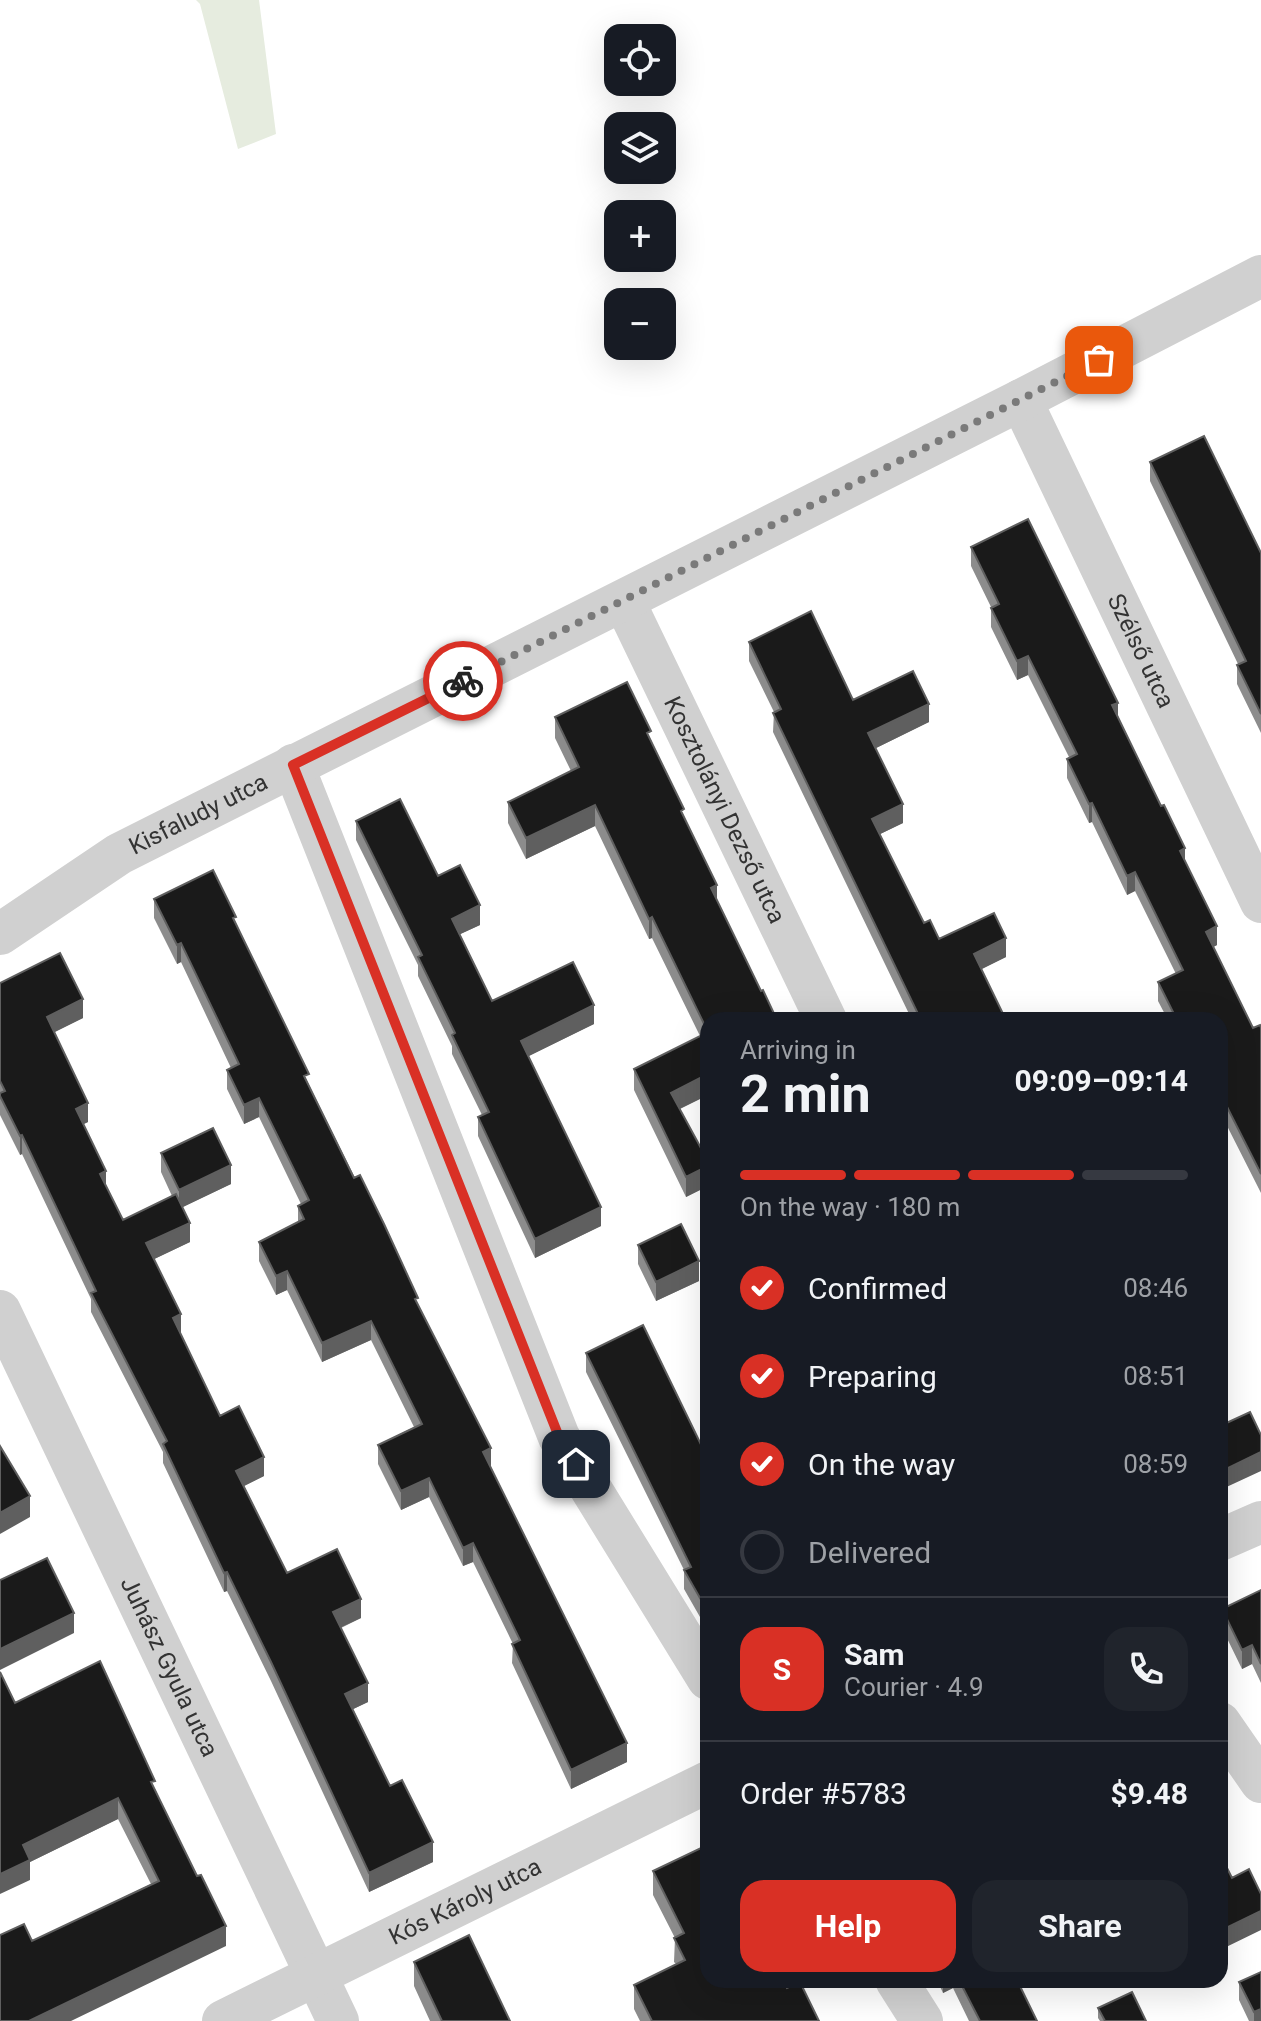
<!DOCTYPE html>
<html lang="en">
<head>
<meta charset="utf-8">
<style>
  body { margin:0; font-family:Roboto,sans-serif; background:#20242c; color:#f1f3f6; height:100vh; display:flex; flex-direction:column; font-size:30px; white-space:nowrap }
  * { box-sizing:border-box; margin:0 }
  p { font-size:26px; color:#9ea1a6 }
  .icon { flex:none; width:44px; height:44px; fill:none; stroke:currentColor; stroke-width:2; stroke-linecap:round; stroke-linejoin:round }
  .map { position:relative; flex:1; overflow:hidden }
  .drawer { position:absolute; left:700px; top:1012px; width:528px; height:976px; display:flex; flex-direction:column; background:#171b24; border-radius:24px; box-shadow:0 8px 32px #0002 }
  .drawer>* { flex:none }
  .controls { position:absolute; left:604px; top:24px; display:grid; gap:16px }
  .controls a { display:grid; place-items:center; width:72px; height:72px; border-radius:16px; background:#171b24; box-shadow:0 8px 32px #0002; font-size:40px }
  .pin { position:absolute; display:grid; place-items:center; width:68px; height:68px; color:#fff; margin:-34px; border-radius:16px; box-shadow:0 4px 12px #0006 }
  .courier { position:absolute; display:grid; place-items:center; width:80px; height:80px; margin:-40px; border:6px solid #d93025; border-radius:50%; background:#fff; color:#222; box-shadow:0 2px 10px #0007 }
  .head em { font-style:normal; font-weight:700 }
  .head div { display:flex; flex-direction:column-reverse }
  .head { display:flex; align-items:center; justify-content:space-between; height:136px; padding:0 40px }
  h1 { font-size:52px; font-weight:700; line-height:60px }
  .bar { display:grid; grid-template-columns:repeat(4,1fr); gap:12px 8px; align-content:center; height:96px; padding:0 40px }
  .bar i { height:10px; border-radius:6px; background:#363941 }
  .bar .selected { background:#d93025 }
  .bar p { grid-column:span 4 }
  .line { display:flex; align-items:center; gap:20px; padding:0 40px; border-top:2px solid #363941 }
  .line div { flex:1 }
  .round { display:grid; place-items:center; flex:none; width:84px; height:84px; border-radius:24px; background:#20242c }
  ol { padding:0 40px; list-style:none }
  li { display:flex; align-items:center; gap:24px; height:88px }
  li p { margin-inline-start:auto }
  li .icon { padding:8px; border-radius:50%; background:#d93025; color:#fff; stroke-width:4 }
  li:last-child { color:#9ea1a6 }
  li i { width:44px; height:44px; border:4px solid #363941; border-radius:50% }
  .action { display:flex; gap:16px; margin-top:auto; padding:16px 40px }
  .action a { flex:1; height:92px; border-radius:24px; background:#d93025; color:#fff; font-size:32px; font-weight:700; line-height:92px; text-align:center }
  .action a+a { background:#20242c; color:#f1f3f6 }
  .map>svg:first-child { display:block }
  .green { fill:#e6ecdf }
  .lines { fill:none; stroke-linecap:round; stroke-linejoin:round }
  .minor { stroke:#d0d0d0; stroke-width:42 }
  .wall { fill:#8c8c8c }
  .shaded-wall { fill:#5f5f5f }
  .building { fill:#1a1a1a; stroke:#5f5f5f; stroke-width:2 }
  .done { stroke:#7a7a7a; stroke-width:8; stroke-dasharray:0 14.4 }
  .route { stroke:#d93025; stroke-width:10 }
  .labels { text-anchor:middle; dominant-baseline:central; stroke-width:8; stroke-linejoin:round; paint-order:stroke }
  .street-label { font-size:24px; fill:#333; stroke:#fff }
</style>
</head>
<body>
<div class="map">
<svg width="1261" height="2021" viewBox="0 0 1261 2021">
  <rect width="100%" height="100%" fill="#fff"/>
  <!-- green -->
  <path class="green" d="M196 0H259L276 134 238 149 200 4Z"/>
  <g class="lines">
    <!-- minor -->
    <g class="minor">
      <path id="s1" d="M1021 400 1261 902"/>
      <path id="s2" d="M624 601 826 1020"/>
      <path d="M293 765 559 1437 708 1679"/>
      <path id="s3" d="M0 934 119 854 1021 400 1261 276"/>
      <path id="s4" d="M0 1311 338 2021"/>
      <path d="M1220 1540 1261 1522"/>
      <path d="M1220 1723 1261 1782"/>
      <path d="M896 1980 922 2021"/>
      <path id="s5" d="M223 2021 708 1782"/>
    </g>
  </g>
  <!-- wall -->
  <path class="wall" d="M1150 462 1261 553V733L1237 684V665L1238 664 1150 481Z
    M971 547 1118 716 1185 861 1217 945 1213 947 1253 1028H1261V1193L1220 1112V1020H1168L1158 1001V982L1176 974 1135 891 1127 895 1092 822 1089 823 1067 778V759L1069 757 1028 675 1017 680 991 627V607L971 566Z
    M749 642 853 700 929 722 876 748 903 823 880 834 924 923 939 939 1006 957 981 969 1006 1020H912L773 732 774 712 749 661Z
    M555 717 651 740 684 818 708 1020V1095L680 1109 708 1161V1186L686 1197 634 1090V1069L700 1036 652 938 649 939 595 826 526 859 508 823V802L571 771 555 738Z
    M356 821 438 876 480 925 460 934 492 1001 594 1024 528 1056 601 1226 535 1258 478 1136V1117L482 1115 452 1054V1046L418 976V965L356 840Z
    M154 899 236 924 309 1085 418 1305 491 1467 627 1762 571 1789 512 1663 513 1644 473 1562 463 1566 429 1497 401 1510 378 1464V1445L414 1427 371 1340 322 1362 287 1290 276 1295 259 1261V1242L298 1223V1206L301 1204 259 1117 244 1124 227 1089V1070L231 1068 181 962 177 964 154 918Z
    M0 983 83 1018 54 1032 88 1122 83 1124 106 1186 123 1220 172 1196 161 1172V1153L231 1184 182 1207 190 1242 154 1259 180 1334 220 1416 264 1476 244 1486 287 1573 361 1618 341 1628 368 1702 353 1709 390 1786 433 1862 369 1892 271 1681 227 1591 224 1592 163 1463V1452L91 1312V1299L22 1154 20 1155 0 1115Z
    M638 1245 699 1281 656 1301 638 1264Z
    M586 1353 708 1459V1631L684 1589V1570L586 1372Z
    M1261 1590V1683L1252 1664 1242 1669 1222 1628V1609Z
    M15 1703 155 1789 226 1946 32 1941 151 1884 118 1819 30 1862V1880Z
    M653 1871 708 1980 787 1988 819 2021H640L634 2009V1985L676 1964 674 1962 675 1938 653 1895Z
    M414 1962 510 2021H430L414 1986Z
    M937 1980H1017L1037 2021H969L953 1988 943 1993Z
    M1239 1982 1261 2021H1249L1239 2000Z
    M1098 2008 1146 2021H1100L1098 2018Z"/>
  <!-- shaded-wall -->
  <path class="shaded-wall" d="M1028 656V675L1017 680V661Z
    M1118 703V722L1112 705Z
    M929 704V722L868 752V733Z
    M1092 803V822L1089 823V804Z
    M903 804V823L872 838V819Z
    M595 805V826L526 859V838Z
    M1185 848V867L1180 851Z
    M1135 872V891L1127 895V876Z
    M717 885V906L711 888Z
    M480 905V925L452 938V919Z
    M652 917V938L649 939V919Z
    M1217 926V945L1206 951V932Z
    M1006 938V957L974 973V954Z
    M181 943V962L177 964V945Z
    M83 999V1018L47 1036V1017Z
    M594 1005V1024L521 1060V1041Z
    M708 1074V1095L671 1113V1093Z
    M259 1098V1117L244 1124V1105Z
    M88 1103V1122L76 1128V1109Z
    M22 1135V1154L20 1155V1136Z
    M231 1165V1184L179 1209V1190Z
    M708 1166V1186L686 1197V1177Z
    M106 1171V1190L100 1174Z
    M601 1207V1226L535 1258V1239Z
    M190 1223V1242L146 1263V1243Z
    M699 1261V1281L656 1301V1282Z
    M287 1271V1290L276 1295V1276Z
    M181 1314V1334L173 1318Z
    M371 1321V1340L322 1362V1343Z
    M491 1448V1467L483 1452Z
    M1261 1452V1471L1220 1490V1472Z
    M264 1457V1476L236 1490V1471Z
    M429 1478V1497L401 1510V1491Z
    M30 1496V1517L0 1534V1513Z
    M473 1543V1562L463 1566V1548Z
    M227 1572V1591L224 1592V1573Z
    M361 1599V1618L333 1631V1612Z
    M74 1613V1633L0 1670V1649Z
    M1252 1645V1664L1242 1669V1650Z
    M368 1683V1702L345 1713V1694Z
    M627 1743V1762L571 1789V1770Z
    M118 1798V1819L30 1862V1880L0 1894V1874L23 1845Z
    M433 1842V1862L369 1892V1873Z
    M1261 1911V1930L1220 1950V1931Z
    M226 1926V1946L71 2021H29Z
    M943 1980H953V1988L943 1993Z
    M1261 2009V2021H1254V2012Z"/>
  <!-- building -->
  <path class="building" d="M1204 436 1261 553V714L1237 665 1246 661 1150 462Z
    M1028 519 1118 703 1112 705 1161 806 1164 805 1185 848 1180 851 1217 926 1206 932 1253 1028 1260 1025 1261 1028V1174L1220 1093V1020H1177L1158 982 1183 970 1135 872 1127 876 1092 803 1089 804 1067 759 1077 754 1028 656 1017 661 991 608 999 604 971 547Z
    M811 611 853 700 913 671 929 704 868 733 903 804 872 819 924 923 930 920 939 939 994 913 1006 938 974 954 1006 1020H921L773 713 781 709 749 642Z
    M627 682 651 731 647 733 684 809 681 811 717 885 711 888 761 991 763 990 777 1020H708V1032L652 917 649 919 595 805 526 838 508 802 579 767 555 717Z
    M400 799 438 876 460 865 480 905 452 919 492 1001 573 962 594 1005 521 1041 601 1207 535 1239 478 1117 489 1112 452 1035 455 1033 418 957 422 955 356 821Z
    M213 870 236 917 233 918 309 1074 304 1076 354 1178 360 1175 384 1224 418 1298 415 1299 491 1448 483 1452 627 1743 571 1770 512 1644 520 1640 473 1543 463 1548 429 1478 401 1491 378 1445 422 1424 371 1321 322 1343 287 1271 276 1276 259 1242 304 1219 298 1206 309 1200 259 1098 244 1105 227 1070 239 1064 181 943 177 945 154 899Z
    M60 953 83 999 47 1017 88 1103 76 1109 106 1171 100 1174 123 1220 176 1194 190 1223 146 1243 181 1314 173 1318 220 1416 239 1406 264 1457 236 1471 287 1573 337 1549 361 1599 333 1612 368 1683 345 1694 390 1786 402 1780 433 1842 369 1873 271 1662 227 1572 224 1573 163 1444 167 1441 91 1293 96 1291 22 1135 20 1136 0 1096V1093L5 1091 0 1081V983Z
    M708 1032V1074L671 1093 708 1161V1166L686 1177 634 1069Z
    M213 1128 231 1165 179 1190 161 1153Z
    M681 1224 699 1261 656 1282 638 1245Z
    M643 1325 708 1459V1612L684 1570 691 1567 586 1353Z
    M1250 1412 1261 1435V1452L1220 1472V1426Z
    M0 1446 30 1496 0 1513Z
    M47 1558 74 1613 0 1649V1580Z
    M1261 1590V1664L1252 1645 1242 1650 1222 1609Z
    M100 1661 155 1781 151 1782 197 1876 201 1875 226 1926 29 2021H0V1935L24 1924 32 1941 159 1881 118 1798 23 1845 30 1860 0 1874V1672L15 1703Z
    M701 1848 708 1861V1980H783L787 1988 800 1982 819 2021H652L634 1985 685 1960 674 1938 684 1933 653 1871Z
    M1220 1854 1232 1878 1249 1869 1261 1894V1911L1220 1931Z
    M469 1935 510 2021H442L414 1962Z
    M1261 1972V2009L1254 2012 1239 1982Z
    M959 1980H1017L1037 2021H980Z
    M1132 1992 1146 2021H1105L1098 2008Z"/>
  <g class="lines">
    <!-- done -->
    <path class="done" d="M463 681 1099 360"/>
    <!-- route -->
    <path class="route" d="M463 681 293 765 559 1437 576 1464"/>
  </g>
  <g class="labels">
    <!-- street labels -->
    <g class="street-label">
      <text stroke="none"><textPath href="#s1" startOffset="278">Szélső utca</textPath></text>
      <text stroke="none"><textPath href="#s2" startOffset="232">Kosztolányi Dezső utca</textPath></text>
      <text stroke="none"><textPath href="#s3" startOffset="232">Kisfaludy utca</textPath></text>
      <text stroke="none"><textPath href="#s4" startOffset="394">Juhász Gyula utca</textPath></text>
      <text stroke="none"><textPath href="#s5" startOffset="270">Kós Károly utca</textPath></text>
    </g>
  </g>
</svg>
<div class="controls">
<a><svg class="icon" aria-label="locate" viewBox="0 0 24 24"><circle cx="12" cy="12" r="6"/><path d="M12 2v4M12 18v4M2 12h4M18 12h4"/></svg></a>
<a><svg class="icon" aria-label="layers" viewBox="0 0 24 24"><path d="M12 4l9 5-9 5-9-5zM3 14l9 5 9-5"/></svg></a>
<a>+</a>
<a>−</a>
</div>
<div class="pin" style="left:1099px;top:360px;background:#ea580c"><svg class="icon" aria-label="bag" viewBox="0 0 24 24"><path d="M5 8h14l-1 12H6zM9 8a3 3 0 0 1 6 0"/></svg></div>
<div class="pin" style="left:576px;top:1464px;background:#1f2937"><svg class="icon" aria-label="home" viewBox="0 0 24 24"><path d="M3 11l9-7 9 7M6 9v11h12V9"/></svg></div>
<div class="courier" style="left:463px;top:681px"><svg class="icon" aria-label="bike" viewBox="0 0 24 24"><circle cx="6" cy="16" r="4"/><circle cx="18" cy="16" r="4"/><path d="M6 16l4-8h5l3 8M10 8l3 8H6M13 5h3"/></svg></div>
<section class="drawer">
<div class="head"><div><h1>2 min</h1><p>Arriving in</p></div><em>09:09–09:14</em></div>
<div class="bar"><i class="selected"></i><i class="selected"></i><i class="selected"></i><i></i><p>On the way · 180 m</p></div>
<ol>
<li><svg class="icon" aria-label="check" viewBox="0 0 24 24"><path d="M5 12l5 5 9-10"/></svg>Confirmed<p>08:46</p></li>
<li><svg class="icon" aria-label="check" viewBox="0 0 24 24"><path d="M5 12l5 5 9-10"/></svg>Preparing<p>08:51</p></li>
<li><svg class="icon" aria-label="check" viewBox="0 0 24 24"><path d="M5 12l5 5 9-10"/></svg>On the way<p>08:59</p></li>
<li><i></i>Delivered</li>
</ol>
<div class="line" style="height:144px"><b class="round" style="background:#d93025;color:#fff">S</b><div><b>Sam</b><p>Courier · 4.9</p></div><a class="round"><svg class="icon" aria-label="phone" viewBox="0 0 24 24"><path d="M5 4h4l2 5-3 2q2 4 5 5l2-3 5 2v4C11 20 4 13 5 4z"/></svg></a></div>
<div class="line" style="height:104px"><div>Order #5783</div><b>$9.48</b></div>
<div class="action"><a>Help</a><a>Share</a></div>
</section>
</div>
</body>
</html>
